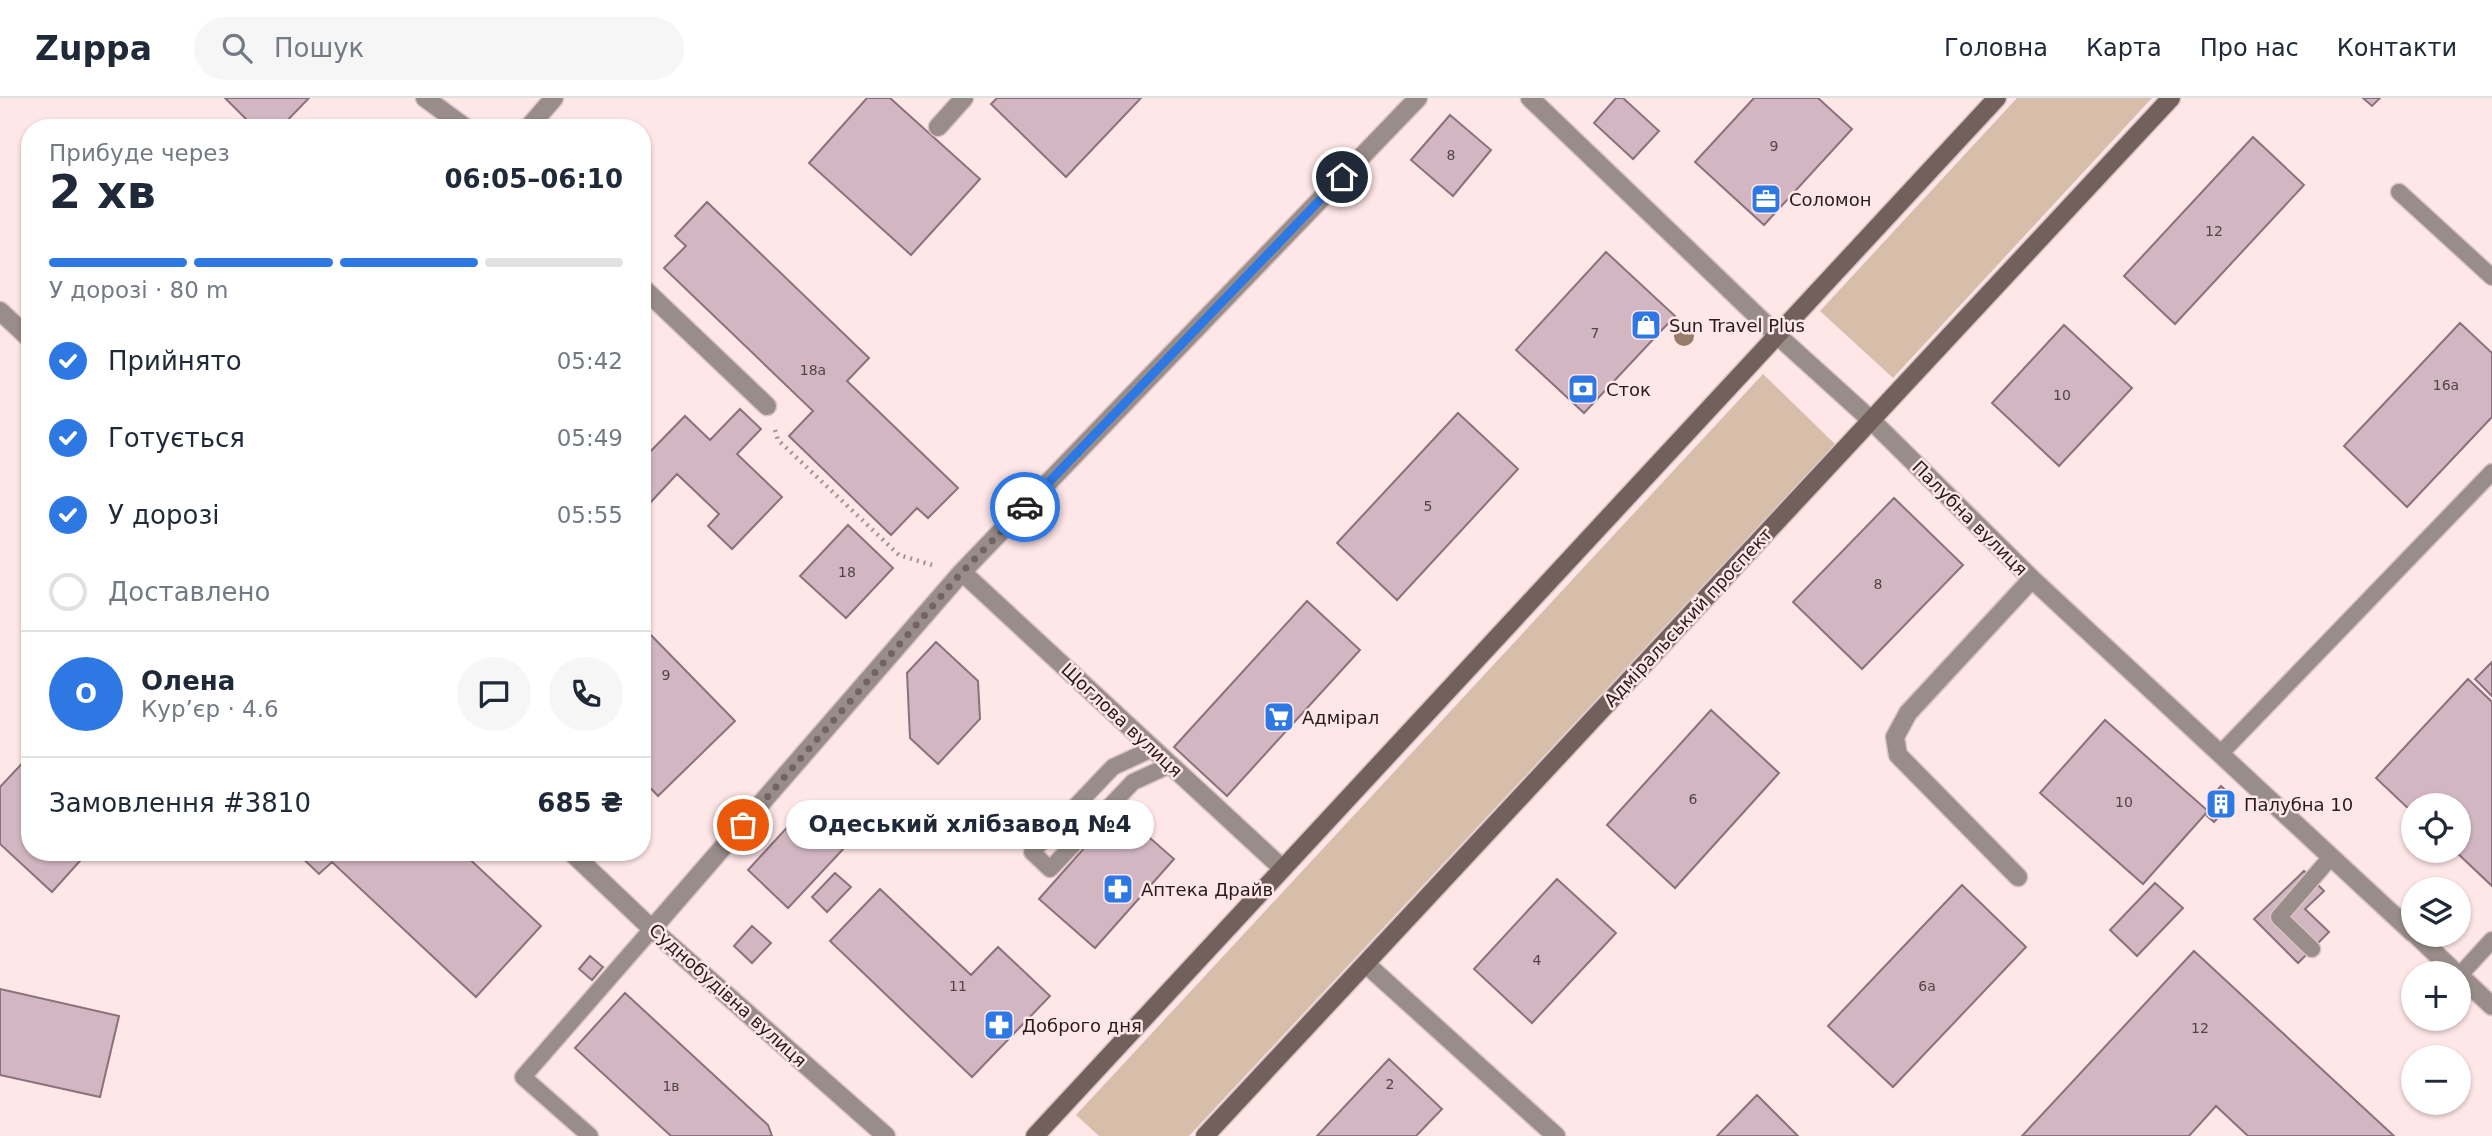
<!DOCTYPE html>
<html lang="uk">
<head>
<meta charset="utf-8">
<style>
  body { margin:0; font-family:"DejaVu Sans",sans-serif; background:#f6f6f7; color:#1f2937; height:100vh; display:flex; flex-direction:column; font-size:26px; white-space:nowrap }
  * { box-sizing:border-box; margin:0 }
  p { font-size:23px; color:#747a83 }
  .icon { flex:none; width:38px; height:38px; fill:none; stroke:currentColor; stroke-width:2; stroke-linecap:round; stroke-linejoin:round }
  .map { position:relative; flex:1; overflow:hidden }
  .side { position:absolute; left:21px; top:21px; width:630px; height:742px; display:flex; flex-direction:column; background:#fff; border-radius:28px; box-shadow:0 2px 5px #0004 }
  .side>* { flex:none }
  .buttons { position:absolute; left:2401px; top:695px; display:grid; gap:14px }
  .buttons a { display:grid; place-items:center; width:70px; height:70px; border-radius:50%; background:#fff; box-shadow:0 2px 5px #0004; font-size:35px }
  .pin { position:absolute; display:grid; place-items:center; width:60px; height:60px; color:#fff; margin:-30px; border:4px solid #fff; border-radius:50%; box-shadow:0 2px 7px #0007 }
  .courier { position:absolute; display:grid; place-items:center; width:70px; height:70px; margin:-35px; border:5px solid #2e78e4; border-radius:50%; background:#fff; color:#222; box-shadow:0 2px 9px #0007 }
  .bubble { position:absolute; height:49px; border-radius:24px; background:#fff; box-shadow:0 2px 5px #0004; font-size:23px; font-weight:700; line-height:49px; text-align:center }
  .headline em { font-style:normal; font-weight:700 }
  .headline div { display:flex; flex-direction:column-reverse }
  .headline { display:flex; align-items:center; justify-content:space-between; height:119px; padding:0 28px }
  h1 { font-size:46px; font-weight:700; line-height:52px }
  .bar { display:grid; grid-template-columns:repeat(4,1fr); gap:10px 7px; align-content:center; height:84px; padding:0 28px }
  .bar i { height:9px; border-radius:5px; background:#e0e1e3 }
  .bar .current { background:#2e78e4 }
  .bar p { grid-column:span 4 }
  .line { display:flex; align-items:center; gap:18px; padding:0 28px; border-top:2px solid #e0e1e3 }
  .line div { flex:1 }
  .round { display:grid; place-items:center; flex:none; width:74px; height:74px; border-radius:37px; background:#f6f6f7 }
  ol { padding:0 28px; list-style:none }
  li { display:flex; align-items:center; gap:21px; height:77px }
  li p { margin-inline-start:auto }
  li .icon { padding:7px; border-radius:50%; background:#2e78e4; color:#fff; stroke-width:4 }
  li:last-child { color:#747a83 }
  li i { width:38px; height:38px; border:4px solid #e0e1e3; border-radius:50% }
  header { display:flex; align-items:center; gap:42px; box-sizing:border-box; height:98px; padding:0 35px; background:#fff; border-bottom:2px solid #e0e1e3 }
  header strong { font-size:33px }
  nav { display:flex; gap:38px; margin-inline-start:auto; font-size:24px }
  .search { width:490px; height:63px; background:#f6f6f7; display:flex; align-items:center; gap:18px; box-sizing:border-box; padding:0 24px; border-radius:38px; color:#747a83; font-size:26px }
  .map>svg:first-child { display:block }
  .green { fill:#d7beaa }
  .building { fill:#d2b7c2; stroke:#8a717c; stroke-width:2 }
  .lines { fill:none; stroke-linecap:round; stroke-linejoin:round }
  .lane-casing { stroke:#d8c2c3; stroke-width:19 }
  .street-casing { stroke:#d8c2c3; stroke-width:21 }
  .secondary-casing { stroke:#d8c2c3; stroke-width:21 }
  .path { stroke:#a69394; stroke-width:4.5; stroke-dasharray:2 5; stroke-linecap:butt }
  .lane { stroke:#998d89; stroke-width:16 }
  .street { stroke:#998d89; stroke-width:18 }
  .secondary { stroke:#71605b; stroke-width:18 }
  .tree { fill:#977a68 }
  .done { stroke:#736364; stroke-width:7; stroke-dasharray:0 12.6 }
  .route { stroke:#2e78e4; stroke-width:9 }
  .labels { text-anchor:middle; dominant-baseline:central; stroke-width:5; stroke-linejoin:round; paint-order:stroke }
  .number-label { font-size:14px; fill:#524346 }
  .poi-label { font-size:18px; fill:#271c1d; stroke:#ffe6e7; text-anchor:start }
  .street-label { font-size:18px; fill:#271c1d; stroke:#ffe6e7 }
</style>
</head>
<body>
<header>
<strong>Zuppa</strong>
<div class="search"><svg class="icon" aria-label="search" viewBox="0 0 24 24"><circle cx="10" cy="10" r="6"/><path d="M15 15l6 6"/></svg>Пошук</div>
<nav><a>Головна</a><a>Карта</a><a>Про нас</a><a>Контакти</a></nav>
</header>
<div class="map">
<svg width="2492" height="1038" viewBox="0 0 2492 1038">
  <rect width="100%" height="100%" fill="#ffe6e7"/>
  <!-- green -->
  <path class="green" d="M2017 0H2152L1893 280 1820 213Z
    M1763 276 1835 346 1189 1038H1099L1076 1017Z"/>
  <!-- building -->
  <path class="building" d="M225 0H309L280 30H255Z
    M867 0H890L980 81 911 157 809 65Z
    M997 0H1141L1066 79 991 6Z
    M1616 0H1623L1659 33 1633 61 1594 25Z
    M1754 0H1818L1852 31 1764 127 1695 64Z
    M2363 0H2380L2372 8Z
    M1450 17 1491 52 1453 98 1411 62Z
    M2253 39 2304 87 2175 226 2124 178Z
    M707 104 869 260 847 283 958 390 928 420 917 410 891 437 789 338 813 313 664 170 686 148 675 138Z
    M1606 154 1675 218 1584 315 1516 252Z
    M2460 225 2492 255V319L2407 409 2344 348Z
    M2064 227 2132 290 2059 368 1992 305Z
    M740 311 761 331 737 356 782 399 732 451 708 428 719 416 677 376 649 406 642 400V362L685 318 710 342Z
    M1458 315 1518 371 1397 502 1337 445Z
    M1894 400 1963 467 1862 571 1793 504Z
    M848 427 893 470 846 520 800 478Z
    M1307 503 1360 552 1227 698 1174 649Z
    M644 530 735 623 658 698 642 681Z
    M936 544 978 583 980 621 938 666 910 640 907 575Z
    M2492 564V598L2475 581Z
    M2468 581 2492 604V788L2454 752H2459V707H2413V715L2376 680Z
    M1711 612 1779 675 1675 790 1607 727Z
    M2105 622 2208 713 2143 786 2040 695Z
    M30 657V754H88L52 794 0 746V689Z
    M2221 688 2235 701 2214 724 2207 718 2215 709 2208 703Z
    M805 710 846 748 788 810 748 772Z
    M1118 712 1174 761 1095 850 1039 801Z
    M296 754H462L541 828 476 899 332 764 319 776Z
    M2304 773 2324 793 2305 811 2329 834 2298 865 2254 821Z
    M835 775 851 789 827 814 812 799Z
    M1557 781 1616 835 1532 925 1474 871Z
    M2155 785 2183 810 2137 858 2110 832Z
    M1962 787 2026 849 1893 989 1828 928Z
    M880 791 971 877 998 849 1050 898 972 979 830 843Z
    M752 828 771 845 752 865 734 848Z
    M2194 853 2394 1038H2248L2216 1008 2189 1038H2022Z
    M590 858 603 869 592 882 579 871Z
    M0 891 119 918 100 999 0 977Z
    M625 895 768 1027 772 1038H671L575 950Z
    M1389 961 1442 1011 1416 1038H1317Z
    M1757 997 1798 1038H1717Z"/>
  <g class="lines">
    <!-- lane casing -->
    <g class="lane-casing">
      <path id="lane" d="M2399 94 2492 179
        M1152 651 1113 669 1032 754 1050 771 1133 684 1170 667
        M2220 656 2492 374
        M2312 851 2279 819 2331 759
        M2459 878 2492 842
        M590 1038 523 979 652 831"/>
    </g>
    <!-- street casing -->
    <g class="street-casing">
      <path id="street" d="M425 0 466 30
        M1530 0 1777 237 1871 322 2032 481 2413 835
        M938 29 964 0
        M528 30 554 0
        M642 189 767 308
        M0 213 30 241
        M962 474 1282 770
        M571 754 652 831 886 1038
        M2018 779 1898 657 1895 639 1908 615 2032 481
        M652 831 962 474 1418 0
        M2415 836 2456 875
        M1366 866 1556 1038
        M2459 877 2492 908"/>
    </g>
    <!-- secondary casing -->
    <g class="secondary-casing">
      <path id="secondary" d="M1035 1038 1997 0
        M1205 1038 2171 0"/>
    </g>
    <!-- path -->
    <path class="path" d="M775 332 778 342 899 457 932 467"/>
    <!-- lane -->
    <use href="#lane" class="lane"/>
    <!-- street -->
    <use href="#street" class="street"/>
    <!-- secondary -->
    <use href="#secondary" class="secondary"/>
  </g>
  <!-- trees -->
  <circle class="tree" cx="1684" cy="238" r="10"/>
  <g class="lines">
    <!-- done -->
    <path class="done" d="M743 727 962 474 1025 409"/>
    <!-- route -->
    <path class="route" d="M1025 409 1342 79"/>
  </g>
  <!-- icons -->
  <defs>
    <g id="office-square" transform="scale(1.575)"><rect x="-9" y="-9" width="18" height="18" rx="4" fill="#2e78e4" stroke="#ffe6e7"/><path d="M-6-3h4V-5.5h4V-3h4V5H-6ZM-1-4.5V-3h2v-1.5ZM-6 0V1H6V0Z" fill="#fff"/></g>
    <g id="shop-square" transform="scale(1.575)"><rect x="-9" y="-9" width="18" height="18" rx="4" fill="#2e78e4" stroke="#ffe6e7"/><path d="M-5-2.5h2.3a2.7 3.5 0 0 1 5.4 0H5L5.5 6h-11ZM-1.5-2.5h3a1.5 2.3 0 0 0-3 0Z" fill="#fff"/></g>
    <g id="bank-square" transform="scale(1.575)"><rect x="-9" y="-9" width="18" height="18" rx="4" fill="#2e78e4" stroke="#ffe6e7"/><path d="M-6-4H6V4H-6ZM0-2.3a2.3 2.3 0 1 0 0 4.6a2.3 2.3 0 1 0 0-4.6Z" fill="#fff"/></g>
    <g id="supermarket-square" transform="scale(1.575)"><rect x="-9" y="-9" width="18" height="18" rx="4" fill="#2e78e4" stroke="#ffe6e7"/><path d="M-6-5.5h2.5l.6 2H6L4.5 2H-2.5L-4.4-4H-6ZM-1.5 3.2a1.3 1.3 0 1 0 .1 0ZM3 3.2a1.3 1.3 0 1 0 .1 0Z" fill="#fff"/></g>
    <g id="building-square" transform="scale(1.575)"><rect x="-9" y="-9" width="18" height="18" rx="4" fill="#2e78e4" stroke="#ffe6e7"/><path d="M-4-6H4V6H1V3H-1V6H-4ZM-2.5-4.3h1.7v1.8h-1.7ZM.8-4.3h1.7v1.8H.8ZM-2.5-1h1.7V.8h-1.7ZM.8-1h1.7V.8H.8Z" fill="#fff"/></g>
    <g id="pharmacy-square" transform="scale(1.575)"><rect x="-9" y="-9" width="18" height="18" rx="4" fill="#2e78e4" stroke="#ffe6e7"/><path d="M-2-6h4v4h4v4h-4v4h-4v-4h-4v-4h4Z" fill="#fff"/></g>
  </defs>
  <g fill-rule="evenodd">
    <use href="#office-square" x="1766" y="101"/>
    <use href="#shop-square" x="1646" y="227"/>
    <use href="#bank-square" x="1583" y="291"/>
    <use href="#supermarket-square" x="1279" y="619"/>
    <use href="#building-square" x="2221" y="706"/>
    <use href="#pharmacy-square" x="1118" y="791"/>
    <use href="#pharmacy-square" x="999" y="927"/>
  </g>
  <g class="labels">
    <!-- number labels -->
    <g class="number-label">
      <text x="1774" y="48">9</text>
      <text x="1451" y="57">8</text>
      <text x="2214" y="133">12</text>
      <text x="1595" y="235">7</text>
      <text x="813" y="272">18а</text>
      <text x="2446" y="287">16а</text>
      <text x="2062" y="297">10</text>
      <text x="1428" y="408">5</text>
      <text x="847" y="474">18</text>
      <text x="1878" y="486">8</text>
      <text x="666" y="577">9</text>
      <text x="1693" y="701">6</text>
      <text x="2124" y="704">10</text>
      <text x="1537" y="862">4</text>
      <text x="958" y="888">11</text>
      <text x="1927" y="888">6а</text>
      <text x="2200" y="930">12</text>
      <text x="1390" y="986">2</text>
      <text x="671" y="988">1в</text>
    </g>
    <!-- poi labels -->
    <g class="poi-label">
      <text x="1789" y="101">Соломон</text>
      <text x="1669" y="227">Sun Travel Plus</text>
      <text x="1606" y="291">Сток</text>
      <text x="1302" y="619">Адмірал</text>
      <text x="2244" y="706">Палубна 10</text>
      <text x="1141" y="791">Аптека Драйв</text>
      <text x="1022" y="927">Доброго дня</text>
    </g>
    <!-- street labels -->
    <g class="street-label">
      <text transform="translate(1970 420) rotate(45)">Палубна вулиця</text>
      <text transform="translate(1688 519) rotate(-47)">Адміральський проспект</text>
      <text transform="translate(1122 622) rotate(43)">Щоглова вулиця</text>
      <text transform="translate(728 897) rotate(42)">Суднобудівна вулиця</text>
    </g>
  </g>
</svg>
<div class="buttons">
<a><svg class="icon" aria-label="locate" viewBox="0 0 24 24"><circle cx="12" cy="12" r="6"/><path d="M12 2v4M12 18v4M2 12h4M18 12h4"/></svg></a>
<a><svg class="icon" aria-label="layers" viewBox="0 0 24 24"><path d="M12 4l9 5-9 5-9-5zM3 14l9 5 9-5"/></svg></a>
<a>+</a>
<a>−</a>
</div>
<div class="pin" style="left:743px;top:727px;background:#ea580c"><svg class="icon" aria-label="bag" viewBox="0 0 24 24"><path d="M5 8h14l-1 12H6zM9 8a3 3 0 0 1 6 0"/></svg></div>
<div class="pin" style="left:1342px;top:79px;background:#1f2937"><svg class="icon" aria-label="home" viewBox="0 0 24 24"><path d="M3 11l9-7 9 7M6 9v11h12V9"/></svg></div>
<div class="courier" style="left:1025px;top:409px"><svg class="icon" aria-label="car" viewBox="0 0 24 24"><path d="M5 17H2v-5l4-1 3-4h7l3 4 3 1v5h-3M9 17h6M6 11h13"/><circle cx="7" cy="17" r="2"/><circle cx="17" cy="17" r="2"/></svg></div>
<div class="bubble" style="left:786px;top:702px;width:368px">Одеський хлібзавод №4</div>
<section class="side">
<div class="headline"><div><h1>2 хв</h1><p>Прибуде через</p></div><em>06:05–06:10</em></div>
<div class="bar"><i class="current"></i><i class="current"></i><i class="current"></i><i></i><p>У дорозі · 80 m</p></div>
<ol>
<li><svg class="icon" aria-label="check" viewBox="0 0 24 24"><path d="M5 12l5 5 9-10"/></svg>Прийнято<p>05:42</p></li>
<li><svg class="icon" aria-label="check" viewBox="0 0 24 24"><path d="M5 12l5 5 9-10"/></svg>Готується<p>05:49</p></li>
<li><svg class="icon" aria-label="check" viewBox="0 0 24 24"><path d="M5 12l5 5 9-10"/></svg>У дорозі<p>05:55</p></li>
<li><i></i>Доставлено</li>
</ol>
<div class="line" style="height:126px"><b class="round" style="background:#2e78e4;color:#fff">О</b><div><b>Олена</b><p>Кур’єр · 4.6</p></div><a class="round"><svg class="icon" aria-label="chat" viewBox="0 0 24 24"><path d="M4 5h16v11H9l-5 4z"/></svg></a><a class="round"><svg class="icon" aria-label="phone" viewBox="0 0 24 24"><path d="M5 4h4l2 5-3 2q2 4 5 5l2-3 5 2v4C11 20 4 13 5 4z"/></svg></a></div>
<div class="line" style="height:91px"><div>Замовлення #3810</div><b>685 ₴</b></div>
</section>
</div>
</body>
</html>
